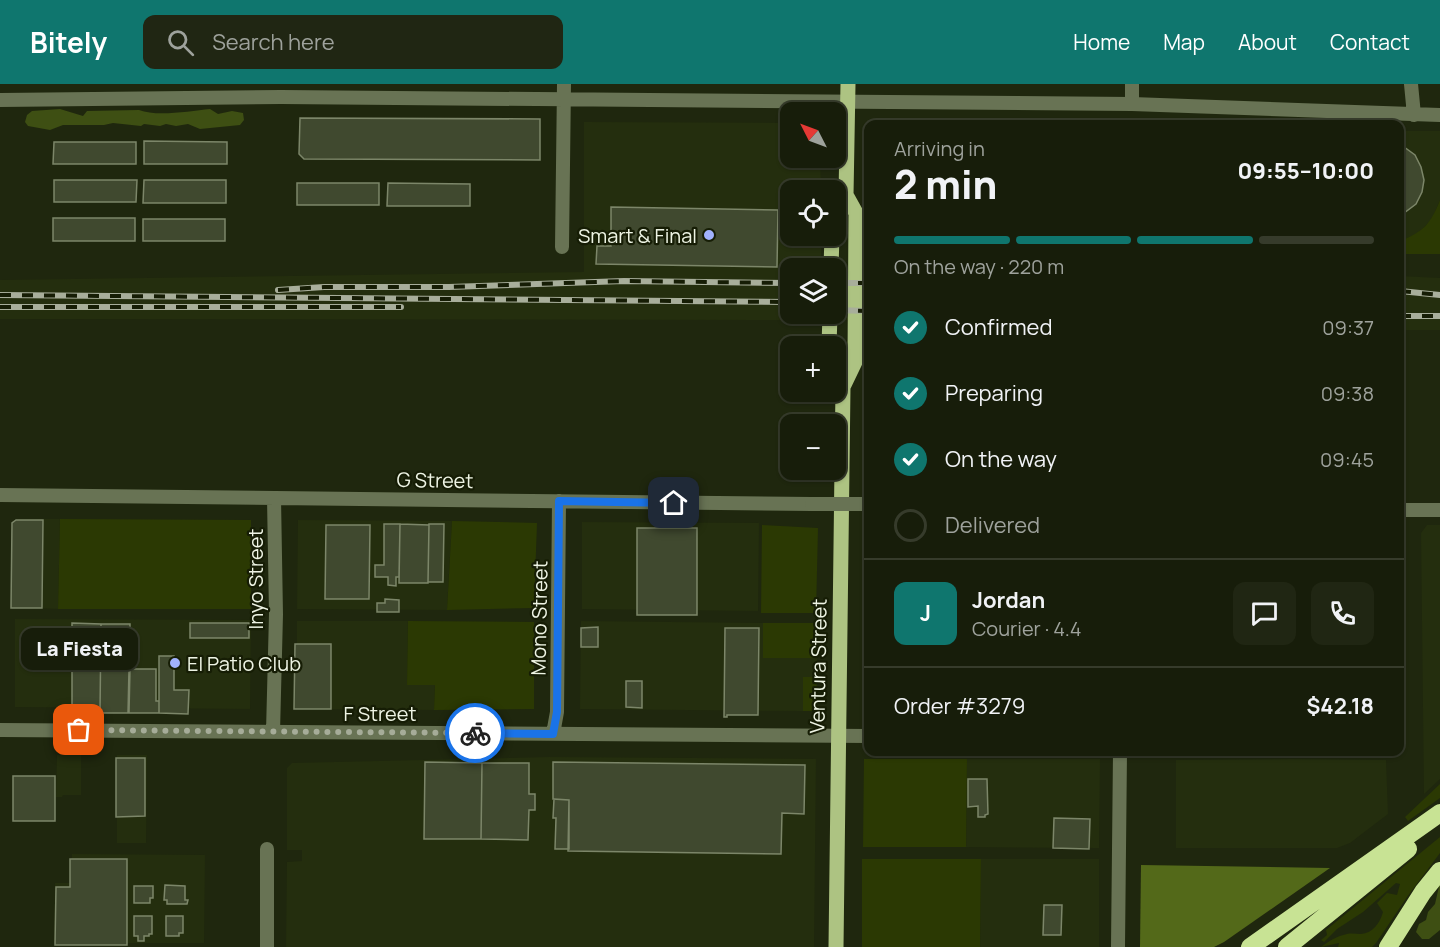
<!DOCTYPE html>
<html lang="en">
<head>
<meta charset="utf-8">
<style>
  body { margin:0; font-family:Manrope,sans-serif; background:#202613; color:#f1f3f6; height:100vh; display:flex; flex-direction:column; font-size:22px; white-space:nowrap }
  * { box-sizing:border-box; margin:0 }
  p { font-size:20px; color:#9ea29c }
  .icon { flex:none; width:33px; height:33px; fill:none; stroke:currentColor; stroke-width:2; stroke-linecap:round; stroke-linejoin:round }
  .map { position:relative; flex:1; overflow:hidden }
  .sheet { position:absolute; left:864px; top:36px; width:540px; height:636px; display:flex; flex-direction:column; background:#171d0a; border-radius:12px; box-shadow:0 2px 4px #0004,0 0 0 2px #363b2b }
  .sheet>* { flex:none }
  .needle { width:39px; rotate:312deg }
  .fabs { position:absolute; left:780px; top:18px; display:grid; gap:12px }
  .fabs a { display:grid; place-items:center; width:66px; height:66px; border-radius:12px; background:#171d0a; box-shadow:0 2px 4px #0004,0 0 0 2px #363b2b; font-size:30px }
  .pin { position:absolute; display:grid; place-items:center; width:51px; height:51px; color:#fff; margin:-26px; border-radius:12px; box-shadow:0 3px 9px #0006 }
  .courier { position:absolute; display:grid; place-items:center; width:60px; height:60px; margin:-30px; border:4px solid #1a73e8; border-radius:50%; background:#fff; color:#222; box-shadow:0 2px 8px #0007 }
  .bubble { position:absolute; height:42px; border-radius:12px; background:#171d0a; box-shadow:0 2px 4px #0004,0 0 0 2px #363b2b; font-size:20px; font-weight:800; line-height:42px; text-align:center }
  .overview em { font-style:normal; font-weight:800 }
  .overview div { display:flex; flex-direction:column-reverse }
  .overview { display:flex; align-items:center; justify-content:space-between; height:102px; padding:0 30px }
  h1 { font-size:39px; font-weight:800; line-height:45px }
  .bar { display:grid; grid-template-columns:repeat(4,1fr); gap:9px 6px; align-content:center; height:72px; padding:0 30px }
  .bar i { height:8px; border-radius:4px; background:#363b2b }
  .bar .selected { background:#0f766e }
  .bar p { grid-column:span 4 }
  .line { display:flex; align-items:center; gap:15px; padding:0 30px; border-top:2px solid #363b2b }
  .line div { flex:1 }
  .round { display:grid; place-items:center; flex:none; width:63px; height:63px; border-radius:12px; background:#202613 }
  ol { padding:0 30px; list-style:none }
  li { display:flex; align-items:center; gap:18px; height:66px }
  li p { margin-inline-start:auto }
  li .icon { padding:6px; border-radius:50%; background:#0f766e; color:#fff; stroke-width:4 }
  li:last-child { color:#9ea29c }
  li i { width:33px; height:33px; border:3px solid #363b2b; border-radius:50% }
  header { display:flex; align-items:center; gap:36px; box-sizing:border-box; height:84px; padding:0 30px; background:#0f766e; color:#fff }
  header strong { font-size:28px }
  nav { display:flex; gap:33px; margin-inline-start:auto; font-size:21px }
  .search { width:420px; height:54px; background:#202613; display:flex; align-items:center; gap:15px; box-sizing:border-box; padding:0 21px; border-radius:12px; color:#9ea29c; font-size:22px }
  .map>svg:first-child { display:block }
  .built { fill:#242e0e }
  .green { fill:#2b3903 }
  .forest { fill:#3e4f13 }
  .water { fill:#536919 }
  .building { fill:#40492f; stroke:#7c8669; stroke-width:1.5 }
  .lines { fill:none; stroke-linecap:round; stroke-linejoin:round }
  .minor { stroke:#687354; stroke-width:14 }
  .major { stroke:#adc382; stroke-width:15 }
  .highway { stroke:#c8e394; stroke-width:18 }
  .rail-casing { stroke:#a8ae9b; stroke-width:6 }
  .rail { stroke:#161d05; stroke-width:4; stroke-dasharray:11; stroke-linecap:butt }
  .minor-bridge { stroke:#687354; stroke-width:14 }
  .done { stroke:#a6ac99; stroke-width:6; stroke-dasharray:0 10.8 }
  .route { stroke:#1a73e8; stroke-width:8 }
  .poi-dot { fill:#a1b2fd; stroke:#161d05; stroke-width:2 }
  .labels { text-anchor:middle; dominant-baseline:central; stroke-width:4.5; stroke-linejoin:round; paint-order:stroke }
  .poi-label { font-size:20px; fill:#eef4e4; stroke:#161d05; text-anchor:end }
  .street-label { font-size:20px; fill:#eef4e4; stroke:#161d05 }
</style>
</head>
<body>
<header>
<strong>Bitely</strong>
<div class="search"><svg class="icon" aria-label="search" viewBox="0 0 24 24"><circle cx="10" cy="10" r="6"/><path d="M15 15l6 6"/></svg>Search here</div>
<nav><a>Home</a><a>Map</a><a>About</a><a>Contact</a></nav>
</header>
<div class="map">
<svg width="1440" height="863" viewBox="0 0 1440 863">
  <rect width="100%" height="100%" fill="#1f270e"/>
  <!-- built -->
  <path class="built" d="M584 38 790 39V74H820L821 106H790V152H821V184H790V230H836V184H833L868 180V236L0 235V196L584 188Z
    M1400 47H1440V116L1432 135 1418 150 1400 157Z
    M1400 192 1440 194V246H1400Z
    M16 435H60L58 525 15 523Z
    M298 436 452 437 447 526 297 525Z
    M582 438 759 439 758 527 582 525Z
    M1427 441H1440V695L1424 710 1421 449Z
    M15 535 251 536 250 625 15 623Z
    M297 537H408L407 601H435L434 626 297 625Z
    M581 537 763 539V574H817V593H803V627L580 625Z
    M57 671H81V711H63L62 713H56Z
    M117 671H147L146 759H117Z
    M549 673 816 675 814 863H286L287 778 302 777V766H287V684L292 679Z
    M967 675H1100L1099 764 966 763Z
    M1291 675 1386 676 1388 730 1350 759 1337 764H1176V676Z
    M72 770 205 771 204 859H54L55 799H72Z
    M981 775H1099V863H980Z"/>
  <!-- green -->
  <path class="green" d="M1440 116V170H1400V157C1424 147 1430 141 1440 116Z
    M60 435 251 436V525H58Z
    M452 437 537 439 534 524 447 526Z
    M864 440H868V528H864Z
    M762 441 818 444 816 529H761Z
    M408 537 534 538V625L434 626 435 601H407Z
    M763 539H817V574H763Z
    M864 539H868V628H863Z
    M803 593H817L816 627H803Z
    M864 675H967L966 763H863Z
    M1440 700V714L1408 737 1405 733Z
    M1440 753V769L1407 813 1376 859 1372 863H1338L1339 859 1321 863C1329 857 1337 852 1347 850 1351 849 1356 850 1361 850 1373 849 1380 839 1383 828L1377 819 1387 809 1397 811 1400 800 1396 799 1363 828 1337 845 1324 858 1321 856 1327 851 1326 846Z
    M862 775H981L980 863H862Z"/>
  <!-- forest -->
  <path class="forest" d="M60 25 83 32 87 27 139 26C157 33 190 27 210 25L218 30 232 27 243 29 244 36 240 41 200 45 188 40 176 42 166 40 160 42 144 40 141 42 113 39 104 41H63L50 46 28 42 25 38 27 31 32 27Z
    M1440 798V846L1429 855H1422L1416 848 1419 840 1426 836 1428 828 1435 820Z"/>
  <!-- water -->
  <path class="water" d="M1141 781 1330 784 1224 858 1214 863H1140Z"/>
  <!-- building -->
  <path class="building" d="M300 34 540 35V76L304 75 299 70Z
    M144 57 227 58V80H144Z
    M54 58H136V80H53Z
    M1400 60 1415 71 1421 83 1424 96 1422 108 1416 120 1400 132Z
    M54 96H137L136 118H54Z
    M144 96H226V119H143Z
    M297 99H379V121H297Z
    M388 99 470 100V122H387Z
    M611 123 778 126 777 183 596 180 597 162H611Z
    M53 134H135V157H53Z
    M143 135H225V157H143Z
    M16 436H43L42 524H11L12 439Z
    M384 440H400L399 493H396V502L388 501V493H375V481H384Z
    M400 440 429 441 428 499H399Z
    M429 440H444L443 498H428Z
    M326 441H370L369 515H325Z
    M637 444H697V531H637Z
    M385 515 399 516V528H377V519H385Z
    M72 539 101 540 100 627H72Z
    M190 539H249V554H190Z
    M101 540H130L128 629H100Z
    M598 543V563H581V544Z
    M725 544H759L758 631H727V633H724Z
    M295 560H331V625H294Z
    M159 572H174V606H189L188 630 159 629Z
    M130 585H156V617H159V629H129Z
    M626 597H642V624L626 623Z
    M1247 668H1310V669Z
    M1319 668H1382V670Z
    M116 674H145V732L116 733Z
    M425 678 482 679 481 755H424Z
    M553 678 805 681 804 730 782 729 781 770 568 767 569 716 553 715Z
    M482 679H529V710H535V726H529L528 756 481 755Z
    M13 692H55V737H13Z
    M968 695H987L988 730 985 731V733H978V722L968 723Z
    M554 715 569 716V765H555L556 734H553Z
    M1054 734 1090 735 1089 765 1053 764Z
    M70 775H127V861H55L56 803H70Z
    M165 801 185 802V816H188L187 820H167V816H164Z
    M134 802H153V814H150V819H134Z
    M1044 821H1062L1061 851H1043Z
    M134 832H152V850H149V852H144V857H138V852H134Z
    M166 832H183V849H179V852H166Z"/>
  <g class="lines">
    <!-- minor -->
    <path class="minor" d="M1411 0 1414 31
      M0 16 281 13 1132 20 1440 31
      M1132 20V0
      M562 163 564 0
      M0 411 812 420
      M1400 426H1440
      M0 646 868 652
      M273 648 276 530 274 414
      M553 650 557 628 559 417
      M267 863V765
      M1118 863 1120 668"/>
    <!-- major -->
    <path class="major" d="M836 125 846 111
      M831 184 832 152
      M829 262 830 230
      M836 863 843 303 855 278 856 129 846 111 848 0"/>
    <!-- highway -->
    <path class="highway" d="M1250 863 1440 729
      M1287 863 1408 765
      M1388 863 1423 808 1440 787"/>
    <!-- rail casing -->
    <g class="rail-casing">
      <path id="rail" d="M836 199H868
        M278 206 324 203H449L624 197 790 199
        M1400 207 1440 211
        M0 211 790 218
        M0 223H401
        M836 226 868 227
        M1400 232H1440"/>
    </g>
    <!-- rail -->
    <use href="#rail" class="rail"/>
    <!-- minor-bridge -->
    <path class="minor-bridge" d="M812 420H866"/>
  </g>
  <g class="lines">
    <!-- done -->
    <path class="done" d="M79 646 475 649"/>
    <!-- route -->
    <path class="route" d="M475 649 553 650 557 628 559 417 674 419"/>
  </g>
  <!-- markers -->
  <g class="poi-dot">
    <circle cx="709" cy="151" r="6"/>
    <circle cx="175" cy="579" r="6"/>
  </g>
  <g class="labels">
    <!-- poi labels -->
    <g class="poi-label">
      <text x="697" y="151">Smart &amp; Final</text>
      <text x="187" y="579" text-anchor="start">El Patio Club</text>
    </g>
    <!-- street labels -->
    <g class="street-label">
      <text transform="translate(435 396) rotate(1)">G Street</text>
      <text transform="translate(255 495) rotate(-90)">Inyo Street</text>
      <text transform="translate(539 534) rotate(-89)">Mono Street</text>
      <text transform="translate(818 582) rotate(-89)">Ventura Street</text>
      <text x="380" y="629">F Street</text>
    </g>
  </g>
</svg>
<div class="fabs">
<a><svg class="needle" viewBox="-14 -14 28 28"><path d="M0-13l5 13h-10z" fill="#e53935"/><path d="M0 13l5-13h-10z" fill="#9ea29c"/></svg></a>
<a><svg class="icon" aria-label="locate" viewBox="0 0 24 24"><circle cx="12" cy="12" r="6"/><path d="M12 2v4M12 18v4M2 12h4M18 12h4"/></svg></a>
<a><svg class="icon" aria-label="layers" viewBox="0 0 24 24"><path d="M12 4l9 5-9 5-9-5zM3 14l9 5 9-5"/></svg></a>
<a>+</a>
<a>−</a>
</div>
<div class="pin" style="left:79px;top:646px;background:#ea580c"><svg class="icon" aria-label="bag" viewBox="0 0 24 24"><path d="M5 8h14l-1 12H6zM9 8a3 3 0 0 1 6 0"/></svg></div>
<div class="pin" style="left:674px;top:419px;background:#1f2937"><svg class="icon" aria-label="home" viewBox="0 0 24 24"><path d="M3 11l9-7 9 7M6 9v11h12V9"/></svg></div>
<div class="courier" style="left:475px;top:649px"><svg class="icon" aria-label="bike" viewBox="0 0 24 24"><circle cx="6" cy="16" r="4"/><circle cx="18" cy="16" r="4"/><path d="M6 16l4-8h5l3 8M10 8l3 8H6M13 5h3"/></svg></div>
<div class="bubble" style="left:21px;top:544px;width:117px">La Fiesta</div>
<section class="sheet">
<div class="overview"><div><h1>2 min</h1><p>Arriving in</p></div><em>09:55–10:00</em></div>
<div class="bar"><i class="selected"></i><i class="selected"></i><i class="selected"></i><i></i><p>On the way · 220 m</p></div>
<ol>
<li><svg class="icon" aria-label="check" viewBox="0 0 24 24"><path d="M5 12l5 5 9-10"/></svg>Confirmed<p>09:37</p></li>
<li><svg class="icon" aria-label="check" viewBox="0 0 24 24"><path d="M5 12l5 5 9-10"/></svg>Preparing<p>09:38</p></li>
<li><svg class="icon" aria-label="check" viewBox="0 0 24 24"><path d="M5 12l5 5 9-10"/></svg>On the way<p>09:45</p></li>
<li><i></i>Delivered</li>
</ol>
<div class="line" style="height:108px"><b class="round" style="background:#0f766e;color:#fff">J</b><div><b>Jordan</b><p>Courier · 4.4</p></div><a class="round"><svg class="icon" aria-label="chat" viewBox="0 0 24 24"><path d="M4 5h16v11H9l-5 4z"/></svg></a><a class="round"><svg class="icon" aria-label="phone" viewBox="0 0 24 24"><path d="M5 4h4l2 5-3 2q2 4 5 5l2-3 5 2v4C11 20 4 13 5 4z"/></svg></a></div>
<div class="line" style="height:78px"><div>Order #3279</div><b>$42.18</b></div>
</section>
</div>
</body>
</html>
